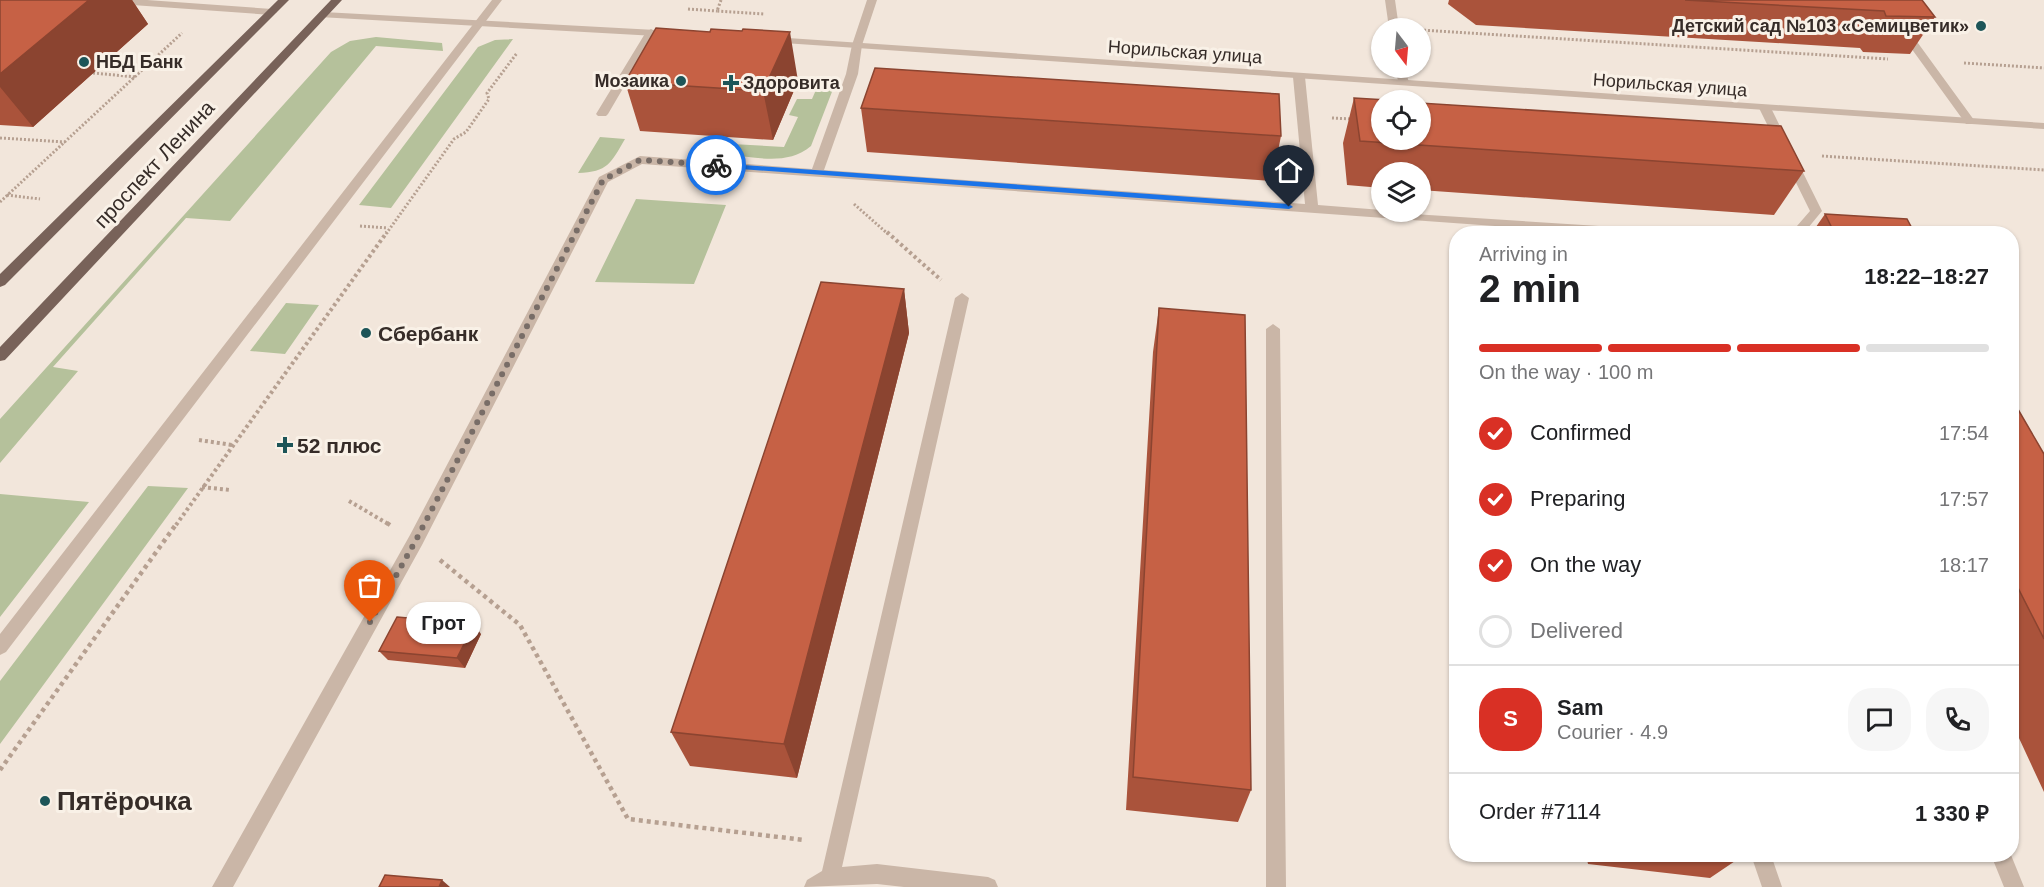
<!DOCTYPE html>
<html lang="en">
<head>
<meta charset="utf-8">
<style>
  body { margin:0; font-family:Arial,sans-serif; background:#f6f6f6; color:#202124; height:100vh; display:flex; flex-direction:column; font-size:22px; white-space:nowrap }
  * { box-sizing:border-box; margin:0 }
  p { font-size:20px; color:#757577 }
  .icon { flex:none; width:33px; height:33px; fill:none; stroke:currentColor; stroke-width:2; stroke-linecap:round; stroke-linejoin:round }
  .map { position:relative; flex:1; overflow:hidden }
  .sheet { position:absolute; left:1449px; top:226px; width:570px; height:636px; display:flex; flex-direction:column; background:#fff; border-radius:24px; box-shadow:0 2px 4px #0004 }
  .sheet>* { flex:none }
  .needle { width:39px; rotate:164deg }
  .buttons { position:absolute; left:1371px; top:18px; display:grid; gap:12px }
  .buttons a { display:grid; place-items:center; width:60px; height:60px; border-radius:50%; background:#fff; box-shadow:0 2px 4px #0004; font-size:30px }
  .pin { position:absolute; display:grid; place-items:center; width:51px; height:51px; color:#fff; margin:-62px -26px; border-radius:50% 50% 50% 0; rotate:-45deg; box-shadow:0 0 6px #0007 }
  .pin .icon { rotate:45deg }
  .courier { position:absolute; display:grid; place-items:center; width:60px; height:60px; margin:-30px; border:4px solid #1a73e8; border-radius:50%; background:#fff; color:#222; box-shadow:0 2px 8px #0007 }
  .bubble { position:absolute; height:42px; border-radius:21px; background:#fff; box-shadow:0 2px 4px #0004; font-size:20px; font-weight:700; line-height:42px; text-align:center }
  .headline em { font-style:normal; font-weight:700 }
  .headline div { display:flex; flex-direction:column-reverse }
  .headline { display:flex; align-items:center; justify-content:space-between; height:102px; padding:0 30px }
  h1 { font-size:39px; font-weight:700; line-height:45px }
  .bar { display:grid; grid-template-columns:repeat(4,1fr); gap:9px 6px; align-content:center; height:72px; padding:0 30px }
  .bar i { height:8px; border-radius:4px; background:#e0e0e0 }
  .bar .on { background:#d93025 }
  .bar p { grid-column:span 4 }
  .line { display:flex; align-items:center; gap:15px; padding:0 30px; border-top:2px solid #e0e0e0 }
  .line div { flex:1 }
  .round { display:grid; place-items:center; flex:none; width:63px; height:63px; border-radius:24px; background:#f6f6f6 }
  ol { padding:0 30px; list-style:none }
  li { display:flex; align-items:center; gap:18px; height:66px }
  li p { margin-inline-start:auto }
  li .icon { padding:6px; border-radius:50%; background:#d93025; color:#fff; stroke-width:4 }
  li:last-child { color:#757577 }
  li i { width:33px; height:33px; border:3px solid #e0e0e0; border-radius:50% }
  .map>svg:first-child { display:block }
  .green { fill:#b5c19b }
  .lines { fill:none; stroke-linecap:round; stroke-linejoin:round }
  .path-far2 { stroke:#b6a091; stroke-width:3; stroke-dasharray:2 2; stroke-linecap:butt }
  .path-far1 { stroke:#b6a091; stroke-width:4; stroke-dasharray:3 3; stroke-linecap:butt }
  .path { stroke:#b6a091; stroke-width:4.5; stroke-dasharray:4 4; stroke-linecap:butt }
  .service { fill:#cab6a7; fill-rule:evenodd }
  .minor { fill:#cab6a7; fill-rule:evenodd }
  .tertiary { fill:#cab6a7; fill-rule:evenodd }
  .primary { fill:#786259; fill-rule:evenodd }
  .wall { fill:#aa533b }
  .shaded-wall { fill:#8b4430 }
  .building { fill:#c66145; stroke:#8b4430; stroke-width:1.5 }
  .route { fill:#1a73e8 }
  .done { stroke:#786d67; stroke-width:6; stroke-dasharray:0 10.8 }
  .poi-dot { fill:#1d5558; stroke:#f9f1e7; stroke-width:2 }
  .labels { text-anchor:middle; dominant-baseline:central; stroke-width:6; stroke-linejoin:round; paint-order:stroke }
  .far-poi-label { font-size:18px; font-weight:bold; fill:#362c28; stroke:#f9f1e7; text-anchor:end }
  .far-street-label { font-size:18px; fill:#362c28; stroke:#f9f1e7 }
  .street-label { font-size:21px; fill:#362c28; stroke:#f9f1e7 }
  .poi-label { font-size:21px; font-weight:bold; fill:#362c28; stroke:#f9f1e7; text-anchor:start }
  .near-poi-label { font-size:26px; font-weight:bold; fill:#362c28; stroke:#f9f1e7; text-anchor:start }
</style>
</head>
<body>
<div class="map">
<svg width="2044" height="887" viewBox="0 0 2044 887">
  <rect width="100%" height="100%" fill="#f2e6db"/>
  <!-- green -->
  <path class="green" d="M376 37 442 43 443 51 376 46 230 221 186 218 53 367 78 371 0 463V419L331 52 350 41Z
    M513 39 391 208 359 205 478 47 495 40Z
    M819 83 835 84 811 146C787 166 757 157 728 155L732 144 784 147 798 117 789 115 797 99H812Z
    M600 137 625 139C611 163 608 172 578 173Z
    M636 199 726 205 694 284 595 282Z
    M286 303 319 305 285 354 250 351Z
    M148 486 188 488 0 744V681Z
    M0 494 89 502 0 617Z"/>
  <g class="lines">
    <!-- path-far2 -->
    <path class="path-far2" d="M721 0 717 11 764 14
      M688 9 717 11
      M1420 30 1888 59
      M1964 63 2044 68
      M93 73 136 77
      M1332 118 1352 119
      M0 138 65 142
      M1822 156 2044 170
      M7 195 40 199
      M0 202 182 33
      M854 204 888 234
      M360 226 388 228
      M386 234 454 139 466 132 489 99 487 93 517 53"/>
    <!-- path-far1 -->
    <path class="path-far1" d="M887 232 941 280
      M199 440 232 445
      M202 487 230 490
      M349 501 390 525
      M176 525 387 232"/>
    <!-- path -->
    <path class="path" d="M387 523 390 525
      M440 560 520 625 628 819 804 840
      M0 770 177 523"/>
    <!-- service -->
    <path class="service" d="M867 0H877L862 45 858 74 824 170 1305 204 1293 77 1299 74 1305 77 1318 205 1382 210V212L1662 230 1668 234H1604L642 164 608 182 422 545 233 887H212L410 535 599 177 640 156 812 169 846 74 852 45Z
      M1385 0H1395L1399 28H1389Z
      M1903 27 1907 28 1974 120V124H1966L1898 30Z
      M651 29 656 32 608 114 606 116H598L596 114 646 32Z
      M1395 68H1405L1409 83 1407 85H1399Z
      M1765 105 1771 108 1822 211 1803 234H1790L1810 211 1759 108Z
      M962 293 969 298 842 867 877 864 988 877 995 880 998 887H904L877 884 804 887 807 880 822 871 955 298Z
      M1273 324 1280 329 1286 887H1266V329Z
      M1751 855H1771L1782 887H1762Z
      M1991 855H2011L2024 887H2004Z"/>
    <!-- minor -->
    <path class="minor" d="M99 0H147L272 9 277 12 272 15 104 3Z
      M492 0H502L6 652 0 655V634Z"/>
    <!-- tertiary -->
    <path class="tertiary" d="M323 12 674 31 679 34 674 37 319 17 318 15Z
      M773 37 2044 123V129L769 42V38Z"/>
    <!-- primary -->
    <path class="primary" d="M278 0H289L5 285 0 287V274Z
      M331 0H342L5 360 0 361V347Z"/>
  </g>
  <!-- wall -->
  <path class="wall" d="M0 0H132L148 24 33 127 0 125Z
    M1449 0H1922L1935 17 1910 54 1863 52 1860 48 1476 25 1448 4Z
    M798 81 773 140 640 131 625 82Z
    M1354 98 1804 171 1774 215 1420 190V172H1382V188L1347 185 1343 143Z
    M861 108 1281 136 1272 181 867 152Z
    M1825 214 1915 234H1811Z
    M904 289 909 333 797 778 690 766 671 732Z
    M1159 308 1251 790 1238 822 1126 810 1153 352Z
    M2012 399 2044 454V792L2012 723Z
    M481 634 465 668 388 660 379 651Z
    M1586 855H1744L1710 878 1588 864Z"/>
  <!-- shaded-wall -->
  <path class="shaded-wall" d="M89 0H132L148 24 33 127 0 87V74Z
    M790 32 798 81 773 140 763 91Z
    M904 289 909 333 797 778 784 744Z
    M474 624 481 634 465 668 457 658Z
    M442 880 450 887H439Z"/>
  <!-- building -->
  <path class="building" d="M0 0H89L0 74Z
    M1685 0H1922L1935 17 1886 16 1884 11Z
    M656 28 710 32 711 29 742 31 743 29 790 32 763 91 625 82Z
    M875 68 1279 94 1281 136 861 108Z
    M1354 98 1387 100H1382V140H1420V103L1781 126 1804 171 1360 141Z
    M1825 214 1907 219 1915 234H1835Z
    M821 282 904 289 784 744 671 732Z
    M1159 308 1245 315 1251 790 1133 777Z
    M2012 399 2044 454V639L2012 576Z
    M397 617 474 624 457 658 379 651Z
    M385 875 442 880 439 887H379Z"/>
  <!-- route -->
  <path class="route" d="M716 163 1289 204 1293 207 1289 209 713 167 712 165Z"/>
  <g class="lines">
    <!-- done -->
    <path class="done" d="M370 622 416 540 603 180 640 160 716 165"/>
  </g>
  <!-- markers -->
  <g class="poi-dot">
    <circle cx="1981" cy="26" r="6"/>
    <circle cx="84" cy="62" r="6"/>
    <circle cx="681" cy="81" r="6"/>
    <path d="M728 74h6v6h6v6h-6v6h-6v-6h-6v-6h6z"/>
    <circle cx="366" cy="333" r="6"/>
    <path d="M282 436h6v6h6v6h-6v6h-6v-6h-6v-6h6z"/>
    <circle cx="45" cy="801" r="6"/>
  </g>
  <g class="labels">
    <!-- far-poi labels -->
    <g class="far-poi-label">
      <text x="1969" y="26">Детский сад №103 «Семицветик»</text>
      <text x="96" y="62" text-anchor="start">НБД Банк</text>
      <text x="669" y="81">Мозаика</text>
      <text x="743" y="83" text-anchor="start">Здоровита</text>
    </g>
    <!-- far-street labels -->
    <g class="far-street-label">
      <text transform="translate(1185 52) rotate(4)">Норильская улица</text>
      <text transform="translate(1670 85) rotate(4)">Норильская улица</text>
    </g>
    <!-- street labels -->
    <g class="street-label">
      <text transform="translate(154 164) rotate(-47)">проспект Ленина</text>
    </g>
    <!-- poi labels -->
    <g class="poi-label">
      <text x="378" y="333">Сбербанк</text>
      <text x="297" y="445">52 плюс</text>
    </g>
    <!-- near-poi labels -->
    <g class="near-poi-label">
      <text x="57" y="801">Пятёрочка</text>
    </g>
  </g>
</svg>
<div class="buttons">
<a><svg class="needle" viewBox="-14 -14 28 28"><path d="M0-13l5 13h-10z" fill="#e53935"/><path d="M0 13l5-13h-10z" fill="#757577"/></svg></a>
<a><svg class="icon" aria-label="locate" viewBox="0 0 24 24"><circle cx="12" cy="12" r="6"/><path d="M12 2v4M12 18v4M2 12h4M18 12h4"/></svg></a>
<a><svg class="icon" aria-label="layers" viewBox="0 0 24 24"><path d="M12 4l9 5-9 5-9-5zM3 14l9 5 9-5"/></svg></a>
</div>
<div class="pin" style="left:370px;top:622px;background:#ea580c"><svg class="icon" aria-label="bag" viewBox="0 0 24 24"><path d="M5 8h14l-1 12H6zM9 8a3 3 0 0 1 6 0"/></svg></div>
<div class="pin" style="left:1289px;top:207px;background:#1f2937"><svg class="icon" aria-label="home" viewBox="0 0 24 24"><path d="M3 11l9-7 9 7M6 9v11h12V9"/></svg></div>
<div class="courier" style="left:716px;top:165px"><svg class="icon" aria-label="bike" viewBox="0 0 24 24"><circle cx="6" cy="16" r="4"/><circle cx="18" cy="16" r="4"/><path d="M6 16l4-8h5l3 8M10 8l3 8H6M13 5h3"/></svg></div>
<div class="bubble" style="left:406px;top:602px;width:75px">Грот</div>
<section class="sheet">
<div class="headline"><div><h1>2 min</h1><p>Arriving in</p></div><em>18:22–18:27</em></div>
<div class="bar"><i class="on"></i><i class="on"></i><i class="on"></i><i></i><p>On the way · 100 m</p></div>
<ol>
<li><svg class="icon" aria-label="check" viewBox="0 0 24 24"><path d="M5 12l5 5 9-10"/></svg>Confirmed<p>17:54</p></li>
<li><svg class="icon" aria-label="check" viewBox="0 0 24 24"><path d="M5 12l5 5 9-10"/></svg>Preparing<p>17:57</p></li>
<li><svg class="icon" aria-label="check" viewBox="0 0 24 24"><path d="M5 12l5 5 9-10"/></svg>On the way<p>18:17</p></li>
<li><i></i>Delivered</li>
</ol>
<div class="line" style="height:108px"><b class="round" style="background:#d93025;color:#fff">S</b><div><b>Sam</b><p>Courier · 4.9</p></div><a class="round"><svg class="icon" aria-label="chat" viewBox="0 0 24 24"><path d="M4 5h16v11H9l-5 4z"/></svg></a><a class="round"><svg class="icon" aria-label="phone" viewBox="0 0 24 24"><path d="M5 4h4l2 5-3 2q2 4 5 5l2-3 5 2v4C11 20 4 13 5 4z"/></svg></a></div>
<div class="line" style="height:78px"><div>Order #7114</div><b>1 330 ₽</b></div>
</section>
</div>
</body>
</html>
